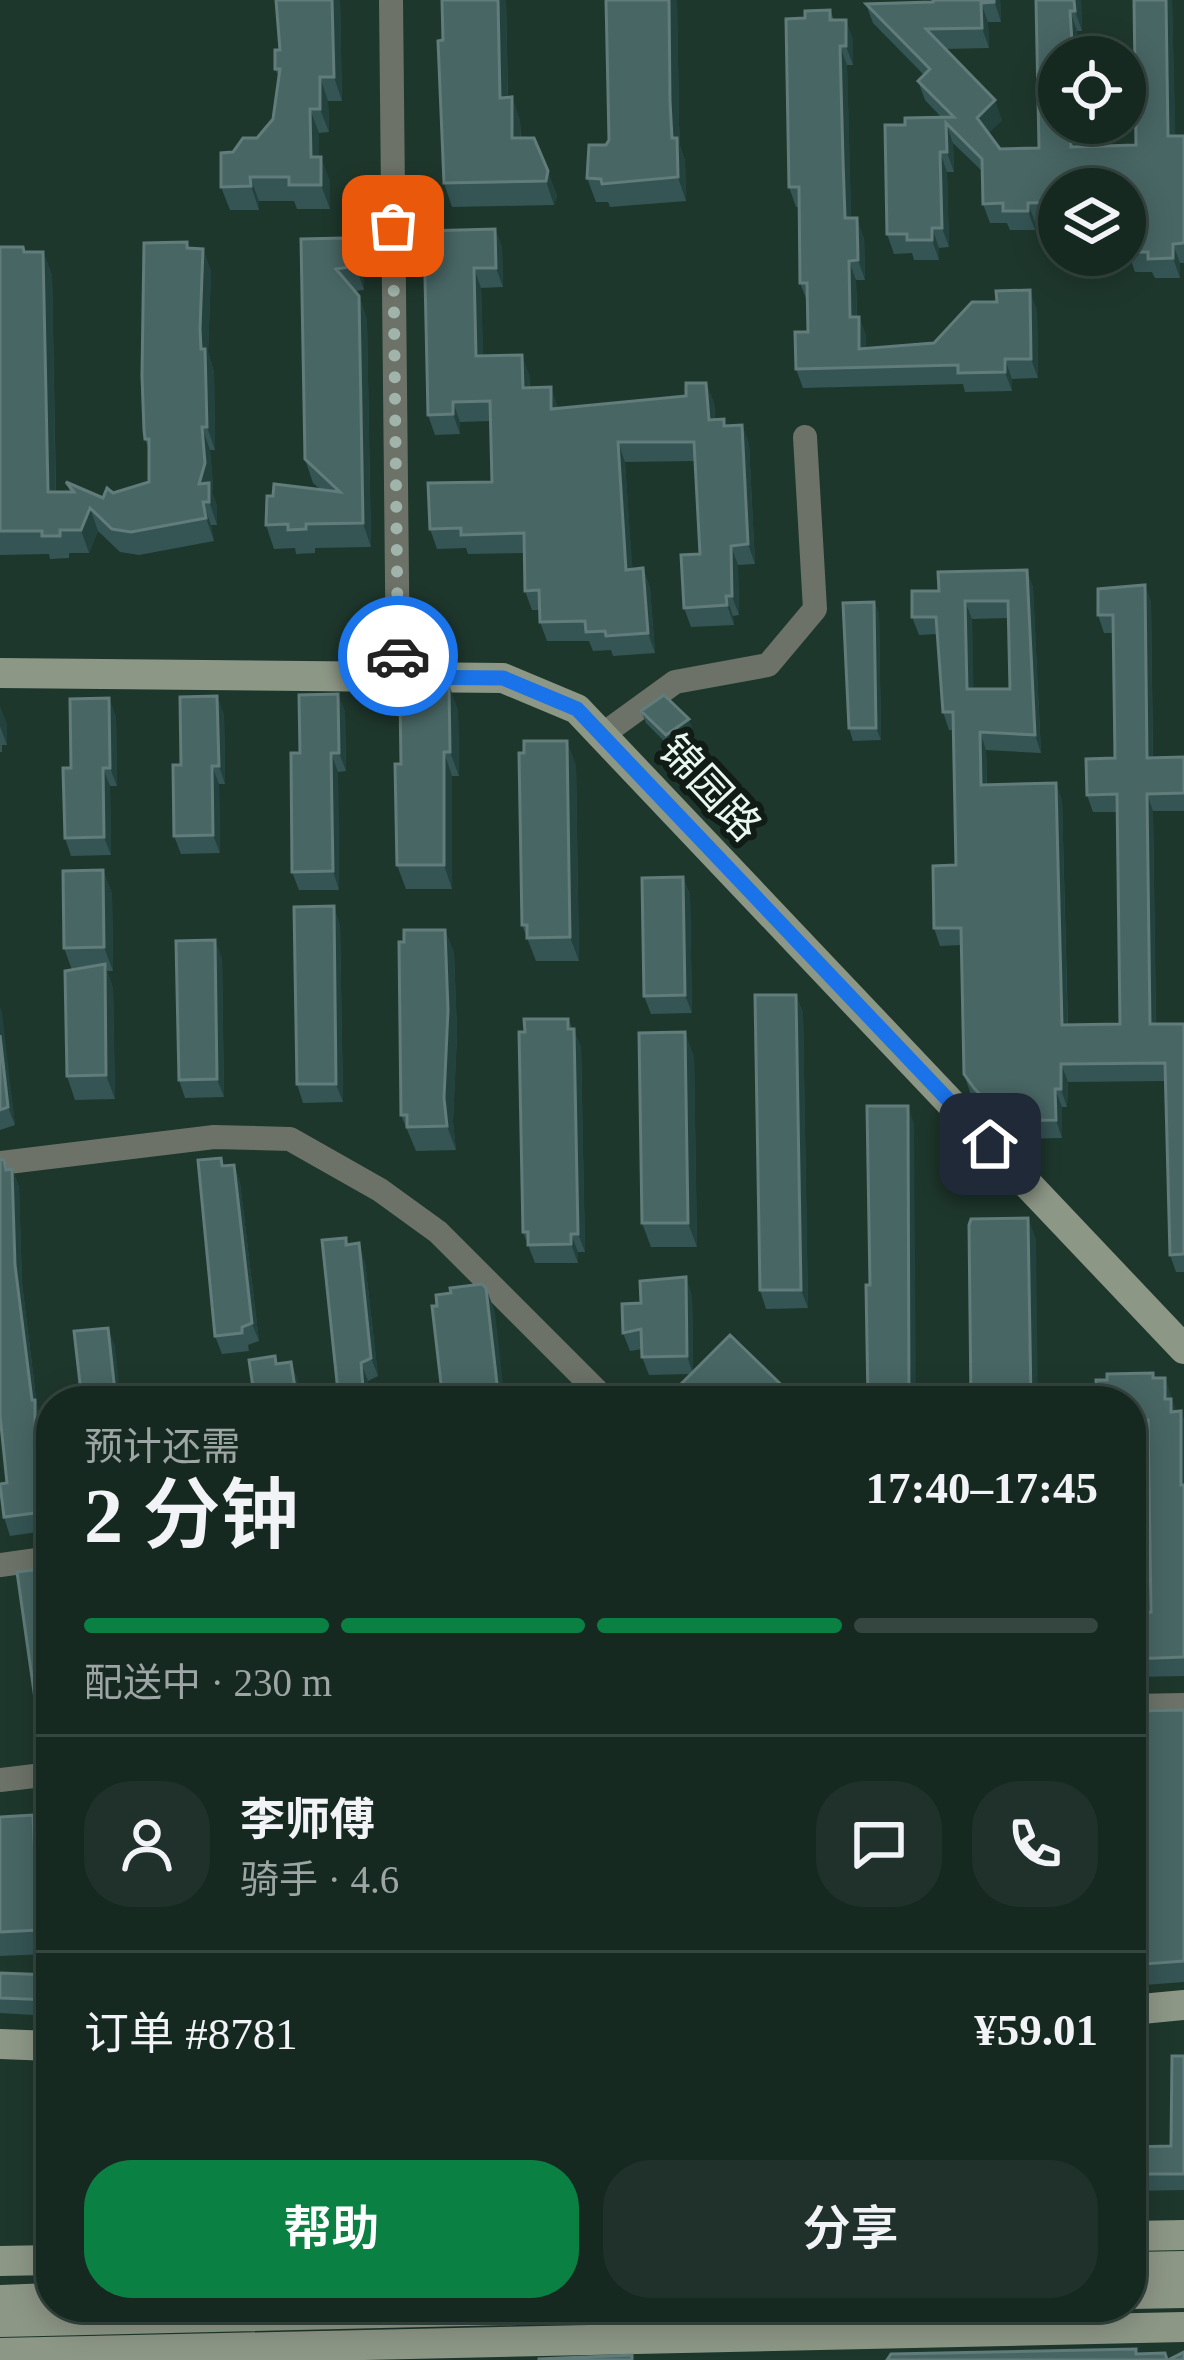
<!DOCTYPE html>
<html lang="zh">
<head>
<meta charset="utf-8">
<style>
  body { margin:0; font-family:"Times New Roman","Noto Sans SC",serif; background:#1f312a; color:#f1f3f6; height:100vh; display:flex; flex-direction:column; font-size:45px; white-space:nowrap }
  * { box-sizing:border-box; margin:0 }
  p { font-size:39px; color:#9ea6a5 }
  .icon { flex:none; width:66px; height:66px; fill:none; stroke:currentColor; stroke-width:2; stroke-linecap:round; stroke-linejoin:round }
  .map { position:relative; flex:1; overflow:hidden }
  .side { position:absolute; left:36px; top:1386px; width:1110px; height:936px; display:flex; flex-direction:column; background:#162921; border-radius:48px; box-shadow:0 6px 30px #0003,0 0 0 3px #35453f }
  .side>* { flex:none }
  .controls { position:absolute; left:1038px; top:36px; display:grid; gap:24px }
  .controls a { display:grid; place-items:center; width:108px; height:108px; border-radius:50%; background:#162921; box-shadow:0 6px 30px #0003,0 0 0 3px #35453f; font-size:60px }
  .pin { position:absolute; display:grid; place-items:center; width:102px; height:102px; color:#fff; margin:-51px; border-radius:24px; box-shadow:0 6px 18px #0006 }
  .courier { position:absolute; display:grid; place-items:center; width:120px; height:120px; margin:-60px; border:9px solid #1a73e8; border-radius:50%; background:#fff; color:#222; box-shadow:0 3px 15px #0007 }
  .head em { font-style:normal; font-weight:600 }
  .head div { display:flex; flex-direction:column-reverse }
  .head { display:flex; align-items:center; justify-content:space-between; height:204px; padding:0 48px }
  h1 { font-size:78px; font-weight:600; line-height:90px }
  .bar { display:grid; grid-template-columns:repeat(4,1fr); gap:18px 12px; align-content:center; height:144px; padding:0 48px }
  .bar i { height:15px; border-radius:9px; background:#35453f }
  .bar .selected { background:#0b8043 }
  .bar p { grid-column:span 4 }
  .line { display:flex; align-items:center; gap:30px; padding:0 48px; border-top:3px solid #35453f }
  .line div { flex:1 }
  .round { display:grid; place-items:center; flex:none; width:126px; height:126px; border-radius:48px; background:#1f312a }
  .primary-button { display:flex; gap:24px; margin-top:auto; padding:24px 48px }
  .primary-button a { flex:1; height:138px; border-radius:48px; background:#0b8043; color:#fff; font-size:48px; font-weight:600; line-height:138px; text-align:center }
  .primary-button a+a { background:#1f312a; color:#f1f3f6 }
  .map>svg:first-child { display:block }
  .lines { fill:none; stroke-linecap:round; stroke-linejoin:round }
  .street { stroke:#6c7268; stroke-width:24 }
  .secondary { stroke:#8d9786; stroke-width:30 }
  .wall { fill:#355454; fill-rule:evenodd }
  .shaded-wall { fill:#23413d }
  .building { fill:#486664; stroke:#617c7a; stroke-width:3; fill-rule:evenodd }
  .done { stroke:#a1b4ab; stroke-width:12; stroke-dasharray:0 21.6 }
  .route { stroke:#1a73e8; stroke-width:15 }
  .labels { text-anchor:middle; dominant-baseline:central; stroke-width:12; stroke-linejoin:round; paint-order:stroke }
  .street-label { font-size:42px; fill:#e8f7ef; stroke:#111c17 }
</style>
</head>
<body>
<div class="map">
<svg width="1184" height="2360" viewBox="0 0 1184 2360">
  <rect width="100%" height="100%" fill="#1e372c"/>
  <g class="lines">
    <!-- street -->
    <path class="street" d="M391 0 398 677
      M602 735 675 682 768 665 815 609 805 437
      M0 1163 214 1137 290 1139 380 1190 438 1232 607 1401
      M0 1565 51 1558
      M1131 1706 1184 1705
      M0 1780 51 1774"/>
    <!-- secondary -->
    <path class="secondary" d="M0 673 503 678 577 709 1184 1349
      M1131 2010 1184 2005
      M0 2044 51 2046
      M1131 2236 1184 2235
      M0 2261 51 2260
      M1131 2267 1184 2266
      M1131 2294 1184 2293
      M0 2300 51 2298
      M0 2322 643 2307
      M0 2353 1184 2327"/>
  </g>
  <!-- wall -->
  <path class="wall" d="M276 0H340L342 101H328L329 132 319 133V157L330 181V209H297L294 201H259V210H230L221 187 233 152 257 138 273 119 279 77 275 69 280 50Z
    M442 0H506L508 98 512 97 520 121 521 138 557 195 554 205 452 207 444 183Z
    M606 0H677L679 124 680 146 685 161 686 201 610 207 608 202H596L587 178 609 140Z
    M933 0H1000L1001 22H988L989 48 945 49 1002 120 988 133 1000 149 1039 148 1036 0H1081L1082 31H1077L1078 57H1059V123H1078V147L1136 145 1134 0H1172L1175 136H1184V263H1180V278H1155L1152 272H1135L1128 252 1127 230H1125V189H1059V222H1035V230H1010L1007 223H990L983 204 982 171 953 143 954 172H947L949 247 939 248V260H914L912 253 894 254 887 234 905 125 942 118 925 100 918 81 924 75 873 23 866 4 933 2Z
    M830 10 834 20 853 39V65H847L850 179 851 218 864 238 865 280H856L857 317H859L866 336V348L934 343 1037 310 1038 378 1012 379V391L965 392 963 384 803 388 796 369 808 332V303L800 283 799 207H796L789 187 805 18Z
    M495 229 502 248 503 287 481 288 483 356 529 374 530 388 558 408 714 402 715 419 727 426 742 425 749 444 755 564 738 565 739 615 733 616 734 625 691 627 684 608 700 554 695 461 625 462 632 569 643 568 650 588 655 653 613 656 611 650 593 651 589 641H547L540 622 539 610H532L525 591V553L468 554 466 548 437 549 430 529 492 482 491 421 460 422V434L435 435 428 415 424 231Z
    M301 239 355 243 364 267V290L355 291 359 296 367 320 371 547 315 548V553L296 554 295 548 274 549 266 525 321 490 313 483 305 459Z
    M187 242 190 248 203 249 211 272 208 352 214 372 215 450H210L213 486 212 492 217 506V525H211L214 541 139 555 120 552 98 531 89 553H69V558L50 559 49 554 0 555V247H23L25 252H43L52 275 56 492H70L66 482 103 498 149 482V450L145 439Z
    M1027 570 1033 588 1041 753 986 750 987 785 1062 800 1068 1025 1120 1024 1118 812H1093L1087 795 1115 758 1113 633H1104L1098 615 1145 585 1151 603 1153 758 1184 757V811H1153L1156 1024H1184V1272H1176L1170 1255 1166 1081 1068 1082 1067 1107H1062V1138L1011 1139 980 1106 970 1092 964 1074 961 945 940 946 934 928 956 865 953 730H949L943 712 938 634 919 635 912 617 939 591ZM1008 618 1010 689H973L972 619Z
    M874 602 879 614 881 740 853 741 849 728Z
    M338 694 345 712 346 771 338 772 339 890H299L292 872 300 753Z
    M0 707 7 725V745H2V752H0Z
    M458 709 459 776H452V889H406L397 865 401 764Z
    M641 711 693 731 670 747 646 723Z
    M224 714 225 784H219L220 853 181 854 174 836Z
    M116 716 117 786H110L111 855 71 856 65 838 71 768Z
    M576 765 579 961H536L522 925Z
    M103 870 112 894 113 971H107L113 988 115 1099 75 1100 67 1076 72 970 64 948Z
    M683 877 690 895 692 1013 651 1014 644 996Z
    M340 924 343 1102 303 1103 297 1084Z
    M445 930 454 953 457 1034 453 1122 456 1150 416 1151 401 1115 404 942Z
    M222 958 224 1097 185 1098 179 1080Z
    M796 995 803 1013 808 1308 766 1309 760 1290Z
    M0 1007 15 1125 0 1130V1137Z
    M568 1019 581 1047 585 1252H578V1263H535L523 1232Z
    M694 1056 697 1247H651L642 1223Z
    M4 1160 8 1170 12 1169 19 1187 22 1283 37 1406 41 1419 42 1450 48 1478 51 1477V1530L10 1536 4 1517 7 1483Z
    M234 1165 240 1183 259 1341 248 1345 249 1351 222 1354 215 1336 224 1166Z
    M346 1238 349 1244 365 1262 378 1376 368 1381 369 1400 339 1401Z
    M692 1295 693 1372 798 1401H689L682 1383 692 1374 649 1375 642 1357V1349L630 1351 623 1333 641 1303Z
    M1153 1373 1155 1378H1165L1176 1412 1181 1411 1184 1420V1676L1131 1677V1621L1151 1612 1148 1438H1134L1131 1430V1401L1107 1380Z
    M49 1568 51 1575V1752H46L40 1734Z
    M1184 1710V1982L1131 1986V1918L1135 1917Z
    M0 1817 42 1839 47 1954 0 1956Z
    M0 1973 51 1975V2016L0 2013Z
    M1184 2056V2190L1131 2191V2147L1171 2146Z"/>
  <!-- shaded-wall -->
  <path class="shaded-wall" d="M332 0H340L342 101 334 77Z
    M498 0H506L508 122 500 98Z
    M669 0H677L679 124 680 146 685 161 686 201 678 177 672 138Z
    M994 0H1000L1001 4V22Z
    M1074 0H1081L1082 31 1075 11Z
    M1166 0H1172L1176 156 1168 136Z
    M981 3 988 22 989 48 982 28Z
    M1070 11 1077 31 1078 57H1073Z
    M846 20 853 39V65L846 46Z
    M840 46 847 65 852 238 845 218Z
    M320 77 328 101 329 132 320 109Z
    M512 97 520 121 521 162 512 138Z
    M995 100 1002 120 984 138 977 118Z
    M310 109 319 133V181L311 157Z
    M946 123 953 143 954 172 947 152Z
    M1071 123H1078V167L1071 147Z
    M940 152 947 172 949 247 942 228Z
    M321 157 330 181V209L321 185Z
    M548 171 557 195 554 205 546 181Z
    M250 177 259 201V210L251 186Z
    M1028 203 1035 222V230L1028 211Z
    M857 218 864 238 865 280 858 260Z
    M932 228 939 248V260L932 240Z
    M495 229 502 248 503 287 496 268Z
    M355 243 364 267V290L356 266Z
    M1173 244 1180 263V278L1173 258Z
    M203 249 211 272 208 352 214 372 215 450 207 427 201 349Z
    M43 252 52 275 56 515 48 492Z
    M849 261 856 280 857 337 850 317Z
    M474 268 481 288 484 375 476 356Z
    M1030 290 1037 310 1038 378 1031 359Z
    M359 296 367 320 371 547 363 523Z
    M859 317 866 336 867 368 859 349Z
    M522 355 529 374 530 407 523 388Z
    M1005 359 1012 379V391L1005 372Z
    M706 383 714 402 716 440 709 420Z
    M551 387 558 407 559 429 551 409Z
    M453 402 460 422V434L453 414Z
    M742 425 749 444 755 564 748 544Z
    M202 427 210 450 213 486 212 492 217 506V525L209 501 199 484Z
    M618 442 625 462 634 589 626 570Z
    M203 502 211 525 214 541 206 518Z
    M90 508 98 531 89 553 81 530Z
    M731 546 738 565 739 615 732 596Z
    M643 568 650 588 655 653 648 633Z
    M1027 570 1033 588 1041 753 1035 735Z
    M1145 585 1151 603 1153 775 1147 758Z
    M726 596 733 616 734 625 727 605Z
    M965 601 972 619 974 706 967 689Z
    M874 602 879 614 881 740 876 728Z
    M449 685 458 709 459 776 450 752Z
    M338 694 345 712 346 771 339 753Z
    M217 696 224 714 225 784 219 766Z
    M109 698 116 716 117 786 110 768Z
    M0 707 7 725V745L0 726Z
    M689 719 693 731 670 747 666 735Z
    M980 732 986 750 987 802 981 785Z
    M567 741 576 765 579 961 570 937Z
    M444 752 452 776V889L444 865Z
    M331 753 338 772 339 890 333 871Z
    M212 766 219 784 220 853 213 835Z
    M103 768 110 786 111 855 104 837Z
    M1056 783 1062 800 1068 1042 1062 1025Z
    M1147 794 1153 811 1156 1042 1150 1024Z
    M103 870 112 894 113 971 104 947Z
    M683 877 690 895 692 1013 685 995Z
    M334 906 340 924 343 1102 336 1084Z
    M445 930 454 953 457 1034 453 1122 456 1150 447 1126 444 1098Z
    M215 940 222 958 224 1097 217 1079Z
    M105 964 113 988 115 1099 106 1075Z
    M796 995 803 1013 808 1308 801 1290Z
    M0 1007 2 1012 15 1125 8 1107 0 1035Z
    M568 1019 574 1037V1029L581 1047 585 1252 578 1234Z
    M685 1032 694 1056 697 1247 688 1223Z
    M1061 1064 1068 1082 1067 1107 1061 1089Z
    M1055 1089 1062 1107V1138L1056 1120Z
    M908 1106 914 1124 916 1401H909Z
    M234 1165 240 1183 259 1341 252 1323Z
    M12 1169 19 1187 22 1283 37 1406 41 1419 42 1450 45 1459 50 1497 43 1478 35 1441 15 1265Z
    M1028 1218 1036 1239 1038 1401H1031Z
    M571 1234 578 1252V1263L571 1244Z
    M359 1243 365 1262 378 1376 371 1358Z
    M686 1277 692 1295 693 1374 687 1356Z
    M486 1288 495 1312 505 1401H499Z
    M108 1328 115 1346 121 1401H116Z
    M291 1362 298 1380 301 1401H297Z
    M361 1363 368 1381 369 1401H364Z
    M1165 1378 1178 1417V1430L1165 1399Z
    M1181 1411 1184 1420V1494L1181 1485Z
    M33 1815 42 1839 47 1954 38 1930Z"/>
  <!-- building -->
  <path class="building" d="M276 0H332L334 77H320V109H310L311 157H321V185H289V177H250L251 186 221 187V153L233 152 243 138H257L273 119 280 69H275V50H280Z
    M442 0H498L500 98 512 97V138H534L548 171 546 181 444 183 438 41 443 40Z
    M606 0H669L670 101 672 138H677L678 177 602 184 601 179 587 178 589 145H606L609 140Z
    M933 0H994V2L981 3 982 28 926 29 995 100 977 118 1000 149 1039 148 1036 0H1074L1075 11H1070L1073 57H1059V123H1071V147L1136 145 1134 0H1166L1168 136H1184V243L1173 244V258L1148 259V252H1128L1125 189H1059V202L1028 203V211H1003V203L983 204 982 159 946 123 947 152H940L942 228H932V240H907V234H887L885 125H905V118L954 117 918 81 930 69 866 4 933 2Z
    M830 10V20H846V46H840L843 160 845 218H857L858 260 849 261 850 317H859V349L934 343 972 302H997L996 291 1030 290 1031 359H1005V372L958 373V365L796 369 795 332H808L807 283H800L799 187H789L786 19 805 18V11Z
    M495 229 496 268H474L476 356 522 355 523 388 551 387V409L686 396V383H706L709 420 724 419V426L742 425 748 544 731 546 732 596H726L727 605 684 608 681 555 700 554 694 442H618L626 570 643 568 648 633 606 636 605 631 586 632 585 621 540 622 539 590 525 591 524 533 461 535V528L430 529 428 483 492 482 490 401 453 402V414L428 415 424 231Z
    M344 238V243H355L356 266 336 269 359 296 363 523 306 524V529L288 530V524L266 525 267 496H273L274 484 340 492 305 459 301 239Z
    M187 242V248L203 249 200 329 201 349H205L207 427H202L205 463 199 484 209 483V502H203L206 518 131 532 112 529 90 508 81 530H60V536H42V531H0V247H23L24 252H43L48 492H74L66 482 103 498 107 488 113 493 149 482V439H145L144 430 142 376 144 243Z
    M1027 570 1035 735 980 732 981 785 1056 783 1062 1025 1120 1024 1117 794 1087 795 1086 759 1115 758 1113 615H1098V589L1145 585 1147 758 1184 757V793L1147 794 1150 1024H1184V1254L1170 1255 1165 1063 1061 1064V1089H1055L1056 1120 1005 1121 974 1088 964 1074 961 928H934L933 866 956 865 953 712H943L936 617H912V591H939L938 572ZM965 601H1008L1010 689H967Z
    M874 602 876 728H849L843 603Z
    M449 685 450 752H444V865H397L395 764H401L400 699 406 698V686Z
    M338 694 339 753H331L333 871 292 872 291 753H300L299 695Z
    M664 695 689 719 666 735 641 711Z
    M217 696 219 766H212L213 835 174 836 173 765H181L180 697Z
    M109 698 110 768H103L104 837 65 838 63 768H71L70 699Z
    M524 741H567L570 937 527 938V925H522L519 753H524Z
    M103 870 104 947 64 948 63 871Z
    M683 877 685 995 644 996 642 878Z
    M334 906 336 1084H297L294 907Z
    M404 930H445L448 1010 444 1098 447 1126 407 1127V1115H401L399 942H404Z
    M215 940 217 1079 179 1080 176 941Z
    M105 964 106 1075 67 1076 65 971Z
    M755 995H796L801 1290H760Z
    M524 1019H568V1029H574L578 1234H571V1244L528 1245V1232H523L519 1032H525Z
    M685 1032 688 1223H642L639 1033Z
    M0 1035 8 1107 0 1110Z
    M867 1106H908L909 1401H868L866 1285H870Z
    M221 1158 222 1166 234 1165 252 1323 242 1327V1333L215 1336 198 1160Z
    M0 1159 4 1160 6 1170 12 1169 15 1265 32 1400H35V1441H39L43 1478 51 1477V1511L4 1517 0 1484 7 1483 0 1415Z
    M1028 1218 1031 1401H971L969 1225 971 1219Z
    M346 1238V1245L359 1243 371 1358 361 1363 364 1401H371H339L322 1240Z
    M686 1277 687 1356 642 1357 641 1329 623 1333 622 1304 641 1303 640 1281Z
    M482 1284 486 1288 499 1401H443L432 1306H437L436 1295 451 1293 450 1288Z
    M108 1328 116 1401H82L74 1331Z
    M730 1335 798 1401H699L682 1383Z
    M275 1356 276 1364 291 1362 297 1401H255L249 1360Z
    M1153 1373V1378H1165V1399H1171V1412L1181 1411V1485H1184V1657L1131 1659V1621H1133V1613L1151 1612 1148 1420H1131V1401H1097L1096 1380H1107V1374Z
    M585 1395 586 1401H560L559 1396Z
    M49 1568 51 1589V1732L40 1734 17 1572Z
    M1184 1710V1961L1131 1965V1918L1135 1917 1131 1885V1711Z
    M45 1772H51V1831H49Z
    M33 1815 38 1930 0 1932V1817Z
    M0 1973 51 1975V2000L0 1998Z
    M1172 2056H1184V2174H1131V2147L1171 2146Z
    M1136 2349V2354L1165 2353 1167 2360H887L891 2354Z
    M1184 2352V2360H1168Z
    M632 2355V2360H539V2359Z"/>
  <g class="lines">
    <!-- done -->
    <path class="done" d="M393 226 398 656"/>
    <!-- route -->
    <path class="route" d="M398 656V677L503 678 577 709 990 1144"/>
  </g>
  <g class="labels">
    <!-- street labels -->
    <g class="street-label">
      <text transform="translate(710 788) rotate(47)">锦园路</text>
    </g>
  </g>
</svg>
<div class="controls">
<a><svg class="icon" aria-label="locate" viewBox="0 0 24 24"><circle cx="12" cy="12" r="6"/><path d="M12 2v4M12 18v4M2 12h4M18 12h4"/></svg></a>
<a><svg class="icon" aria-label="layers" viewBox="0 0 24 24"><path d="M12 4l9 5-9 5-9-5zM3 14l9 5 9-5"/></svg></a>
</div>
<div class="pin" style="left:393px;top:226px;background:#ea580c"><svg class="icon" aria-label="bag" viewBox="0 0 24 24"><path d="M5 8h14l-1 12H6zM9 8a3 3 0 0 1 6 0"/></svg></div>
<div class="pin" style="left:990px;top:1144px;background:#1f2937"><svg class="icon" aria-label="home" viewBox="0 0 24 24"><path d="M3 11l9-7 9 7M6 9v11h12V9"/></svg></div>
<div class="courier" style="left:398px;top:656px"><svg class="icon" aria-label="car" viewBox="0 0 24 24"><path d="M5 17H2v-5l4-1 3-4h7l3 4 3 1v5h-3M9 17h6M6 11h13"/><circle cx="7" cy="17" r="2"/><circle cx="17" cy="17" r="2"/></svg></div>
<section class="side">
<div class="head"><div><h1>2 分钟</h1><p>预计还需</p></div><em>17:40–17:45</em></div>
<div class="bar"><i class="selected"></i><i class="selected"></i><i class="selected"></i><i></i><p>配送中 · 230 m</p></div>
<div class="line" style="height:216px"><a class="round"><svg class="icon" aria-label="person" viewBox="0 0 24 24"><circle cx="12" cy="8" r="4"/><path d="M4 21q1-7 8-7t8 7"/></svg></a><div><b>李师傅</b><p>骑手 · 4.6</p></div><a class="round"><svg class="icon" aria-label="chat" viewBox="0 0 24 24"><path d="M4 5h16v11H9l-5 4z"/></svg></a><a class="round"><svg class="icon" aria-label="phone" viewBox="0 0 24 24"><path d="M5 4h4l2 5-3 2q2 4 5 5l2-3 5 2v4C11 20 4 13 5 4z"/></svg></a></div>
<div class="line" style="height:156px"><div>订单 #8781</div><b>¥59.01</b></div>
<div class="primary-button"><a>帮助</a><a>分享</a></div>
</section>
</div>
</body>
</html>
